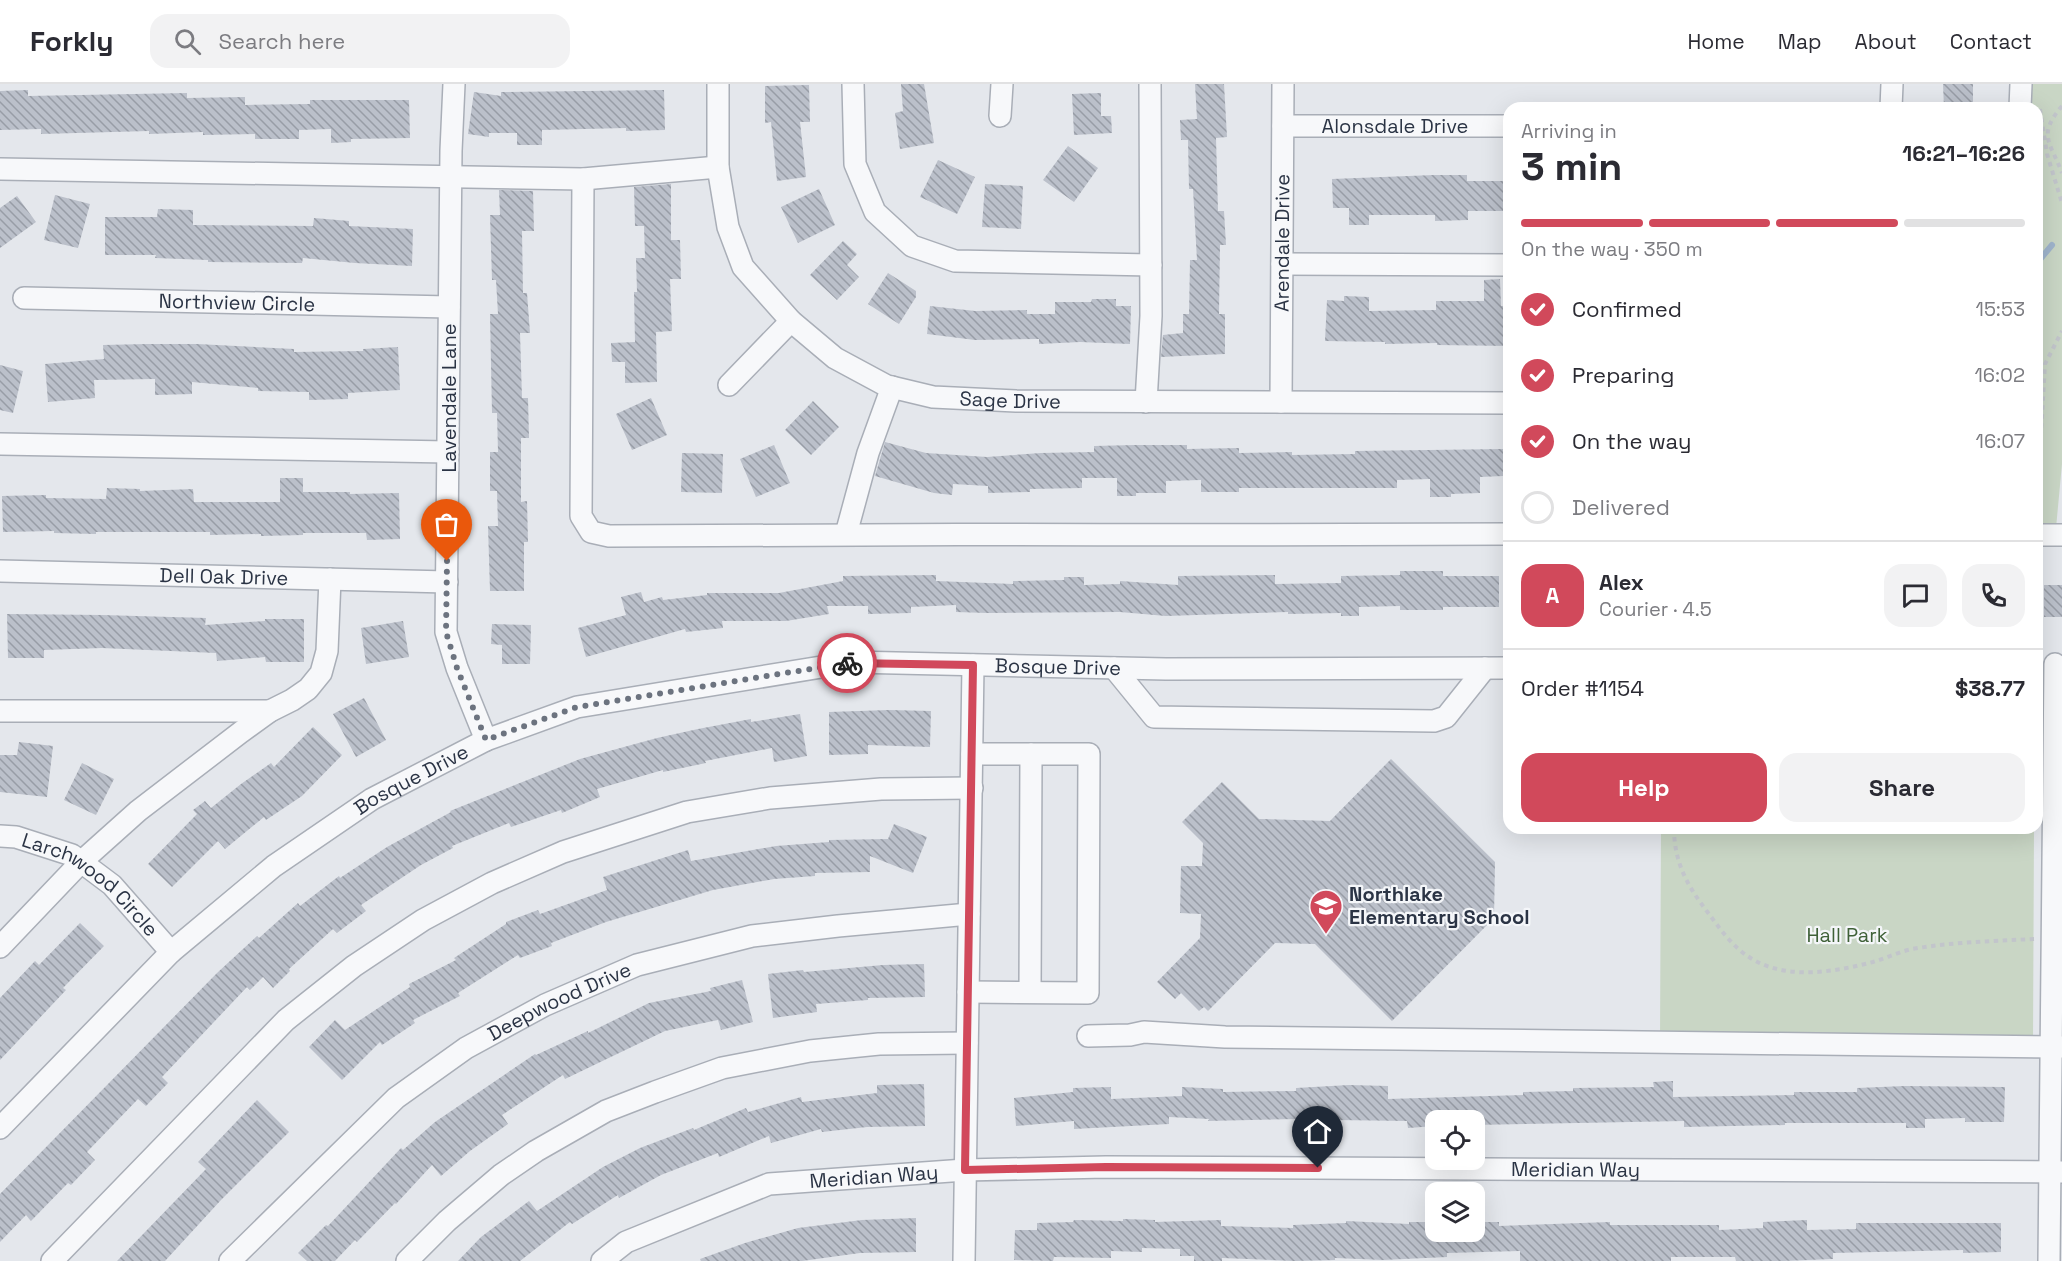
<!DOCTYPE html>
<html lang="en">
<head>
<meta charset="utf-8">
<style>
  body { margin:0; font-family:"Space Grotesk",sans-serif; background:#f2f2f3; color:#2b2b33; height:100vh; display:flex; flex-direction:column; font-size:22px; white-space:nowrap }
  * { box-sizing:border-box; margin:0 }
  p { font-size:20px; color:#7c7c81 }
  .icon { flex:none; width:33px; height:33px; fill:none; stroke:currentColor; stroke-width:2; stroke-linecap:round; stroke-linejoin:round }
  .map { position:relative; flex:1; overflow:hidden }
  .details { position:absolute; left:1503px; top:18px; width:540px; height:732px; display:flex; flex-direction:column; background:#fff; border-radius:18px; box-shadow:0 6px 24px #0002 }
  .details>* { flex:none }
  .buttons { position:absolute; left:1425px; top:1026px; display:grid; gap:12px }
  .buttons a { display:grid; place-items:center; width:60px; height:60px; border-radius:12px; background:#fff; box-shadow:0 6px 24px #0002; font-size:30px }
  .pin { position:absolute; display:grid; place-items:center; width:51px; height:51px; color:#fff; margin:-62px -26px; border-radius:50% 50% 50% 0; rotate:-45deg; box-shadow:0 0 6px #0007 }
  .pin .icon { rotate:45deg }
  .courier { position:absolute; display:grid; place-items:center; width:60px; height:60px; margin:-30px; border:4px solid #d1495b; border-radius:50%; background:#fff; color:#222; box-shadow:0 2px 8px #0007 }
  .summary em { font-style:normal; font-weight:800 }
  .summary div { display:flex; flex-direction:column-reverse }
  .summary { display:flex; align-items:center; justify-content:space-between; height:102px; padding:0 18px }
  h1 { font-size:39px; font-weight:800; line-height:45px }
  .bar { display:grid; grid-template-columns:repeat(4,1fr); gap:9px 6px; align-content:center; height:72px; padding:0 18px }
  .bar i { height:8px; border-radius:4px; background:#e1e1e2 }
  .bar .selected { background:#d1495b }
  .bar p { grid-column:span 4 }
  .line { display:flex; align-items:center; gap:15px; padding:0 18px; border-top:2px solid #e1e1e2 }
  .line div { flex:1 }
  .round { display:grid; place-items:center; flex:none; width:63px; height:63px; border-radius:18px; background:#f2f2f3 }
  ol { padding:0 18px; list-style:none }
  li { display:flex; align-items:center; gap:18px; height:66px }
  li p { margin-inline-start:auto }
  li .icon { padding:6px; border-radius:50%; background:#d1495b; color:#fff; stroke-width:4 }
  li:last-child { color:#7c7c81 }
  li i { width:33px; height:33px; border:3px solid #e1e1e2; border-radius:50% }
  .cta { display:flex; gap:12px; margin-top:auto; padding:12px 18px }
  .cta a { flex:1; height:69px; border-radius:18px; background:#d1495b; color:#fff; font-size:24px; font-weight:800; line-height:69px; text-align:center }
  .cta a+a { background:#f2f2f3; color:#2b2b33 }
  header { display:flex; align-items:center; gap:36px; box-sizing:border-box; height:84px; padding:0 30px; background:#fff; border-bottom:2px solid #e1e1e2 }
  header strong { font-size:28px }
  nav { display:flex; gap:33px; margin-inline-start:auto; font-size:21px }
  .search { width:420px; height:54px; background:#f2f2f3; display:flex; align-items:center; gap:15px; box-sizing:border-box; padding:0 21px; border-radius:18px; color:#7c7c81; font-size:22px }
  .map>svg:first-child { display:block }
  .green { fill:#c9d6c5 }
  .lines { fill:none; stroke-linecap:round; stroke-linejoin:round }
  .stream { stroke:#9fb4cc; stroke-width:6 }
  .building { fill:url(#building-back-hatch) }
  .minor-casing { stroke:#a9aeb7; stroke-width:24 }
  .path { stroke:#c2c5cb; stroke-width:4; stroke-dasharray:4.5 4.5; stroke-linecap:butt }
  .minor { stroke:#f7f8fa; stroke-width:21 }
  .done { stroke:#6c737f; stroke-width:6; stroke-dasharray:0 10.8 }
  .route { stroke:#d1495b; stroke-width:8 }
  .labels { text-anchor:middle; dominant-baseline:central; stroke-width:4.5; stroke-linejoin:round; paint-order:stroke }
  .street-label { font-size:20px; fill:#2b3445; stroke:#f4f6f9 }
  .poi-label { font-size:20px; font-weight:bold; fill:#2b3445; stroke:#f4f6f9; text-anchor:start }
  .park-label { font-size:20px; fill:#3f6138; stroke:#f4f6f9 }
</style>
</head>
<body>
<header>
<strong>Forkly</strong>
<div class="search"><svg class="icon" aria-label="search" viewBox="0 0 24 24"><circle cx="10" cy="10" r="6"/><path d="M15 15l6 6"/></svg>Search here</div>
<nav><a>Home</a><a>Map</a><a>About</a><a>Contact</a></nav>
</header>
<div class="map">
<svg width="2062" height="1177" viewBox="0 0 2062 1177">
  <defs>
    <pattern id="building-back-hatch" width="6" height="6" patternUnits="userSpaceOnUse" patternTransform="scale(1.5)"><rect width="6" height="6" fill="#bbc0ca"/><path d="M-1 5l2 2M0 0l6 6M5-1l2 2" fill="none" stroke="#989da6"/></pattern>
  </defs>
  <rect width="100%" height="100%" fill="#e4e7ec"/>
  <!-- green -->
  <path class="green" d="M2031 0H2062V380L2056 444H2037V24H2030Z
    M1661 744H2034L2033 958 1660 959Z"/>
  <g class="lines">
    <!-- stream -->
    <path class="stream" d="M2037 179 2052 161"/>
  </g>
  <!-- building -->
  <path class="building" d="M901 0H924L934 59 900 65 895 29 903 27Z
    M1195 0H1224L1227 53 1216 54 1218 127H1224L1226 161H1220L1219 230H1225V270L1161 273 1163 251 1183 249V230H1189L1190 176H1197L1193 105H1189L1188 56H1181L1180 36 1197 35Z
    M1943 0H1973V24H1944Z
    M809 1 810 38H800L806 93 777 97 771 38 765 39V2Z
    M28 6V12L187 9V14L245 13V21L310 20V16H409L410 54 351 55V58L331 59V45L299 46V55H255V50L203 51V48L149 50V47L41 50V45L0 46V7Z
    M664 6 665 46 626 47V44L542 46V61H517V49H489V53L468 50 474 8 501 12V8Z
    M1101 9V32H1111L1112 49 1074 51 1072 10Z
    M1068 62 1098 84 1074 118 1043 96Z
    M938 76 975 93 957 130 920 113Z
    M1434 91H1467V97H1509V127H1468V136L1435 137V131H1369V141H1349V124H1333L1332 95Z
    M671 100V156H680L681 195H670L672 247 656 248 657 298 625 299V278H612L611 259 635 258 634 208H637L636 174H645L644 142H635L634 103Z
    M985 100 1023 102 1021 145 982 143Z
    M819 105 835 141 798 159 781 123Z
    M499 106 533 107 534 147H522L523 209H527L530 249H520L522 314H528L529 354H521V418L527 417 528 458H524V507H490L488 442H498L497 407H490V368H498L497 329H492L490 230H498L496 196H492L490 131H500Z
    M55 111 90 120 78 164 44 156Z
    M17 112 36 138 0 164V124Z
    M158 125 193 126V141L313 142 314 134 349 137V142L413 145 412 182 355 179 303 174 302 179 208 178V176L155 174 156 171H105V133H157Z
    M843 157 857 170 847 181 859 193 837 216 810 191Z
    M888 189 916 207V213L899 240 868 220Z
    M1500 195 1501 222H1509V262L1437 261V259L1385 260V258L1325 257 1327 216 1344 217V212L1369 213V227L1436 226V217H1484V196Z
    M1092 215H1116V222H1131L1130 260 1080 258 1039 260V255L975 256 927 250 930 222 975 227 1027 226V230H1055V218H1091Z
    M147 260H197L294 265V268L363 267V265L398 263 400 306 348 309V315L309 316V308L258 307V304L192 298V310L155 311V295L94 296 95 314 48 318 45 280 104 275 103 261Z
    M0 281 23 287 13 329 0 326Z
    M651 314 667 351 632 366 616 330Z
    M813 317 839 343 811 371 785 346Z
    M885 358 926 369 987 373 1041 369 1094 368V362L1135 361H1187V365L1239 364V369L1292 368V371L1355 370V367L1503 365V392L1480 393V409L1451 410V413H1430V395L1397 396V404H1239V408H1201V396L1166 397V409H1136V412H1117V394H1082V404L1030 405V408L988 409V402L953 400 952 411 934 409 875 392Z
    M774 361 790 399 756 413 740 375Z
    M682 369 723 370 722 409 681 408Z
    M280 394H303V408H350V410L399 409 400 455 367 456 366 449H303V451L261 452V450L210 451V448H96V450L54 449V447L3 448 2 412 46 411V414L106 415 107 404 140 405V407L193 405 194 418H280Z
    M1400 487H1443V492H1499V523H1443V526H1400V522L1359 523V532H1341V529L1288 530V528L1166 532 1120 528 987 529 956 528V521L911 523V529L868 530V522H827L829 530 786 537H722L723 544 686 548 685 545 586 573 578 544 626 531 621 513 641 508 644 518 662 513 663 516 707 511V509H779L843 497V492L936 491V497L1013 500V497L1064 496V493H1084V501L1120 500V497L1178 501V492L1275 491V500L1341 499V492L1400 491Z
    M2044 501H2062V533H2044Z
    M7 530 102 531 206 534 205 541 265 537V535H304V578H266L265 573 217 577 216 569 102 564 44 566V574H8Z
    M403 537 409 573 366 580 361 544Z
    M492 540 531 541 530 580H502V561L491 560Z
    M364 614 386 656 356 673 333 630Z
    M889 626 931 627 930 663 868 661V670L829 671V628Z
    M800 630 807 672 774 678 772 664 705 677 706 679 663 688V686L597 705 600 713 562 729 561 726 511 743 509 739 452 762 453 764 421 781 361 821 366 827 337 849 333 845 289 885 290 887 273 904 263 893 250 906 247 903 162 993 168 999 146 1022 138 1015 87 1068 95 1076 71 1101 68 1099 31 1137 26 1131 0 1158V1110L217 889 257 852 259 854 298 819 300 822 339 792 340 794 387 763 451 728 450 727 580 675 657 654 698 645 751 635V638Z
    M313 643 342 671 302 712 266 736 264 733 225 765 218 757 172 803 148 780 197 730 193 726 205 717 211 724 241 700 271 679 274 683Z
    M19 658 53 662 47 713 0 708V671H17Z
    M1391 675 1495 778 1494 834 1392 937 1315 860 1275 859 1208 927 1204 923 1199 927 1181 909 1175 915 1157 898 1200 854 1201 830 1180 829 1181 782H1202L1203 759 1182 738 1222 698 1259 735 1330 737Z
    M82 679 114 695 96 731 64 716Z
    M894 740 927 753 913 789 870 772V788L815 789V792L774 795 713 806 606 838 551 859 552 862 520 874 518 871 458 909 460 912 413 936 415 939 382 961 380 958 342 996 309 963 335 936 345 946 410 903 409 900 456 876 454 874 506 840V838L538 826 540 830 607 806 603 793 688 766 691 777 776 762 829 758V756L888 755Z
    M80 839 104 862 63 904 66 906 0 976V914L35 877 39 881Z
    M924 880 925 913 868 914V916L816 920 817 928 773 934 768 890 803 886 804 888 883 881Z
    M742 896 753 938 721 946 718 936 665 947 565 995 563 991 502 1031 508 1040 470 1067 441 1092 432 1081 396 1120 395 1119 357 1158 355 1156 335 1177H307L298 1169 326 1141 328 1142 401 1064 403 1066 435 1038 535 970 536 971 588 947V949L649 919 711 907 710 904Z
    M1673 997V1013L1794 1011V1008H1857V1004L1905 1002 2005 1003 2004 1038H1965V1034L1925 1035V1044H1906V1039H1785V1041L1684 1043V1037L1474 1041V1036H1436V1042L1408 1044 1407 1037 1336 1036 1337 1041 1297 1043V1035L1208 1037 1209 1035 1169 1033V1040L1074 1045V1037L1016 1042 1014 1014 1073 1008V1004L1111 1003V1015L1182 1012V1003L1223 1005V1008L1296 1007V1004L1349 1001 1388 1002V1015L1523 1011V1008L1573 1007V1004L1654 1003 1653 998Z
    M924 1000 925 1042 867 1043 822 1048 821 1045 771 1059 769 1052 719 1073 718 1069 661 1091 619 1114 618 1111 572 1140 570 1138 520 1177H458L481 1153 529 1117 537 1127 603 1083 640 1064 693 1044 694 1046 746 1024 748 1028 801 1013 802 1018 877 1009V1001Z
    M257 1016 289 1048 221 1116 165 1177H117L206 1085 198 1078Z
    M916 1134V1168L860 1169 802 1177H701L700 1175 745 1159 798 1144 862 1136Z
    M1123 1135 1155 1136V1138L1221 1136V1142L1293 1144V1141L1346 1139V1137L1409 1140V1138H1436V1148H1474V1138H1499V1142L1610 1138V1141H1719V1146L1763 1144V1138L1807 1136V1146L1856 1145V1139H2001V1168L1963 1169V1166L1833 1169V1175L1783 1177H1736L1735 1173H1671V1177H1520V1167L1447 1169V1173L1383 1176 1335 1174V1176L1294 1177 1222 1174V1177H1194V1172H1180V1165L1142 1164V1168L1111 1167V1174L1054 1173 1053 1177 1014 1176 1015 1146H1037V1139L1073 1138 1074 1136 1123 1137Z"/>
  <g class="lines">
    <!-- minor casing -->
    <g class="minor-casing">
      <g id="minor">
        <path d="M454 0 451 67 446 548 457 584 486 656"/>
        <path id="s1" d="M718 0V83L728 143 743 183 791 237 835 274 887 302 933 313 1016 317 1509 319"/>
        <path d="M853 0 855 80 875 128 912 162 955 177 1151 181"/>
        <path d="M1891 24 1892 0"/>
        <path d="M2020 24 2021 0"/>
        <path d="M1000 32 1002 0"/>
        <path id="s2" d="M1283 42H1509"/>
        <path d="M0 85 583 95 718 83"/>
        <path d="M583 95 581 432 591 448 609 452C909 449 1209 452 1509 450"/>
        <path d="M1282 180 1509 181"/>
        <path id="s3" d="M24 214 449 223"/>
        <path d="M729 301 791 237"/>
        <path d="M1146 318 1151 232 1150 0"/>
        <path id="s4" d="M1281 318 1283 0"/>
        <path d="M0 360 448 368"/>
        <path d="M846 450 868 369 892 303"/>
        <path d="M2037 451H2062"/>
        <path id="s5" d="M0 487 447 498"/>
        <path d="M1114 584 1154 633 1434 637 1446 633 1485 584"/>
        <path d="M0 627H270"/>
        <path id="s6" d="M0 752 16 753 72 771 112 801 171 868"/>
        <path d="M0 863 81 778 138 727 241 648 270 627 292 616 308 605 321 589 327 567 330 495"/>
        <path d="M968 908 1088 909 1089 670H972"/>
        <path d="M1030 908 1031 670"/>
        <path d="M1088 952 1130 951 1144 948 1225 953 2062 963"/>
        <path id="s7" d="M0 1044 171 868 274 782 372 715 486 656 577 623 852 578 1166 585 1509 584"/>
        <path d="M52 1177 286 936 354 882 423 836 492 799 563 768 687 728 770 714 881 705 972 704"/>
        <path id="s8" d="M230 1177 396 1014 466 964 545 921 637 881 752 852 838 842 969 830"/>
        <path d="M407 1177 447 1137 501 1091 536 1067 606 1027 655 1008 722 984 810 967 879 960 967 959"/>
        <path id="s9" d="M602 1177 626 1158 769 1100 965 1086 1106 1083 2062 1088"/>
        <path d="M964 1177 973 581"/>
        <path d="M2049 1177 2055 580"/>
      </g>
    </g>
    <!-- path -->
    <path class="path" d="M2062 22C2037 52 2050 57 2062 89
      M2040 25 2047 70 2062 119
      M2037 361 2041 350 2045 280 2062 247
      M1674 744C1674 779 1688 803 1709 830 1720 845 1733 863 1749 873 1785 897 1834 888 1873 878 1886 874 1899 868 1912 865 1953 858 1993 857 2034 855"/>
    <!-- minor -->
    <use href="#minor" class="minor"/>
  </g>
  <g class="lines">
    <!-- done -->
    <path class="done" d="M447 477 446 548 457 584 486 656 577 623 847 579"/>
    <!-- route -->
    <path class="route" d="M847 579 973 581 965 1086 1106 1083 1318 1084"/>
  </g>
  <!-- icons -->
  <defs>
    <g id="school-pin" transform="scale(1.725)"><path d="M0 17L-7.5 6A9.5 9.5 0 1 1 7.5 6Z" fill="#d1495b" stroke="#f4f6f9"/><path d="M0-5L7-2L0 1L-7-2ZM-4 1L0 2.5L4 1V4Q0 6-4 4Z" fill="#fff"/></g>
  </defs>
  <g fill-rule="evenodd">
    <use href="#school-pin" x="1326" y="822"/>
  </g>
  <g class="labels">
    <!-- street labels -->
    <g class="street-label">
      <text stroke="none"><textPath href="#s2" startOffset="112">Alonsdale Drive</textPath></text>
      <text stroke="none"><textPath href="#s4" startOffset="159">Arendale Drive</textPath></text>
      <text stroke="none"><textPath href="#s3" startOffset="213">Northview Circle</textPath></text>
      <text transform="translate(449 314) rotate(-90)">Lavendale Lane</text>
      <text stroke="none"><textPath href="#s1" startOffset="500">Sage Drive</textPath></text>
      <text stroke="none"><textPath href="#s5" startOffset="224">Dell Oak Drive</textPath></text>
      <text stroke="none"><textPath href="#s7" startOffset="1208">Bosque Drive</textPath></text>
      <text stroke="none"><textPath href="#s7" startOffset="542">Bosque Drive</textPath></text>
      <text stroke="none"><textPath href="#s6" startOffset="106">Larchwood Circle</textPath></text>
      <text stroke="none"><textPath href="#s8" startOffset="423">Deepwood Drive</textPath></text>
      <text stroke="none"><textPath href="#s9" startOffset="992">Meridian Way</textPath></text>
      <text stroke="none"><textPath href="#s9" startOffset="290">Meridian Way</textPath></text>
    </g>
    <!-- poi labels -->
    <g class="poi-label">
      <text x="1349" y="810">Northlake<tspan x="1349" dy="23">Elementary School</tspan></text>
    </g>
    <!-- park labels -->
    <g class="park-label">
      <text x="1847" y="851">Hall Park</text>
    </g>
  </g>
</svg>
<div class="buttons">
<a><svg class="icon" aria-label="locate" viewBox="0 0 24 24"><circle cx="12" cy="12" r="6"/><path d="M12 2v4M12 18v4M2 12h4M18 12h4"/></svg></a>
<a><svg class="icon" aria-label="layers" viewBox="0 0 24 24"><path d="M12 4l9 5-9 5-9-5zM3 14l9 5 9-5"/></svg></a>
</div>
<div class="pin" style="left:447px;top:477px;background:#ea580c"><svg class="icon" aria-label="bag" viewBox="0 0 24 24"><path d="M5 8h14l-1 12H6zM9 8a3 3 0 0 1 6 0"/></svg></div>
<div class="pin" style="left:1318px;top:1084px;background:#1f2937"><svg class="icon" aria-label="home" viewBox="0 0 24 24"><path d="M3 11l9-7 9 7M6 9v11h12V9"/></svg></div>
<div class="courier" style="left:847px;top:579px"><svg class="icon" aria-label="bike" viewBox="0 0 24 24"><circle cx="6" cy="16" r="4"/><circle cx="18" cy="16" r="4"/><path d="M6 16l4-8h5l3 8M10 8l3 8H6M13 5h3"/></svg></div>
<section class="details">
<div class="summary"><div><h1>3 min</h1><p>Arriving in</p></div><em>16:21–16:26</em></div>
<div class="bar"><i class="selected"></i><i class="selected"></i><i class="selected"></i><i></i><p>On the way · 350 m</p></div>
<ol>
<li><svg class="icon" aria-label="check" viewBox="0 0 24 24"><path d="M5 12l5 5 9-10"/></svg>Confirmed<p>15:53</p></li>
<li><svg class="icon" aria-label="check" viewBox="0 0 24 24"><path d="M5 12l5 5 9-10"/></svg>Preparing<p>16:02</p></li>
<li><svg class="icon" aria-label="check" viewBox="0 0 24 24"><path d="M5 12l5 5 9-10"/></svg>On the way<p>16:07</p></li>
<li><i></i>Delivered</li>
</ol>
<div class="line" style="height:108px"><b class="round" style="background:#d1495b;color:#fff">A</b><div><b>Alex</b><p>Courier · 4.5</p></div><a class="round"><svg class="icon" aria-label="chat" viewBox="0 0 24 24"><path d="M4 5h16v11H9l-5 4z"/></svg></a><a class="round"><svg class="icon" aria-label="phone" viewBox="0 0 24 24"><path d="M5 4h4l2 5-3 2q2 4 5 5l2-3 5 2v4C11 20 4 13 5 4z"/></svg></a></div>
<div class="line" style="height:78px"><div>Order #1154</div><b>$38.77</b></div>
<div class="cta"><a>Help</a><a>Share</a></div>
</section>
</div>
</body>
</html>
